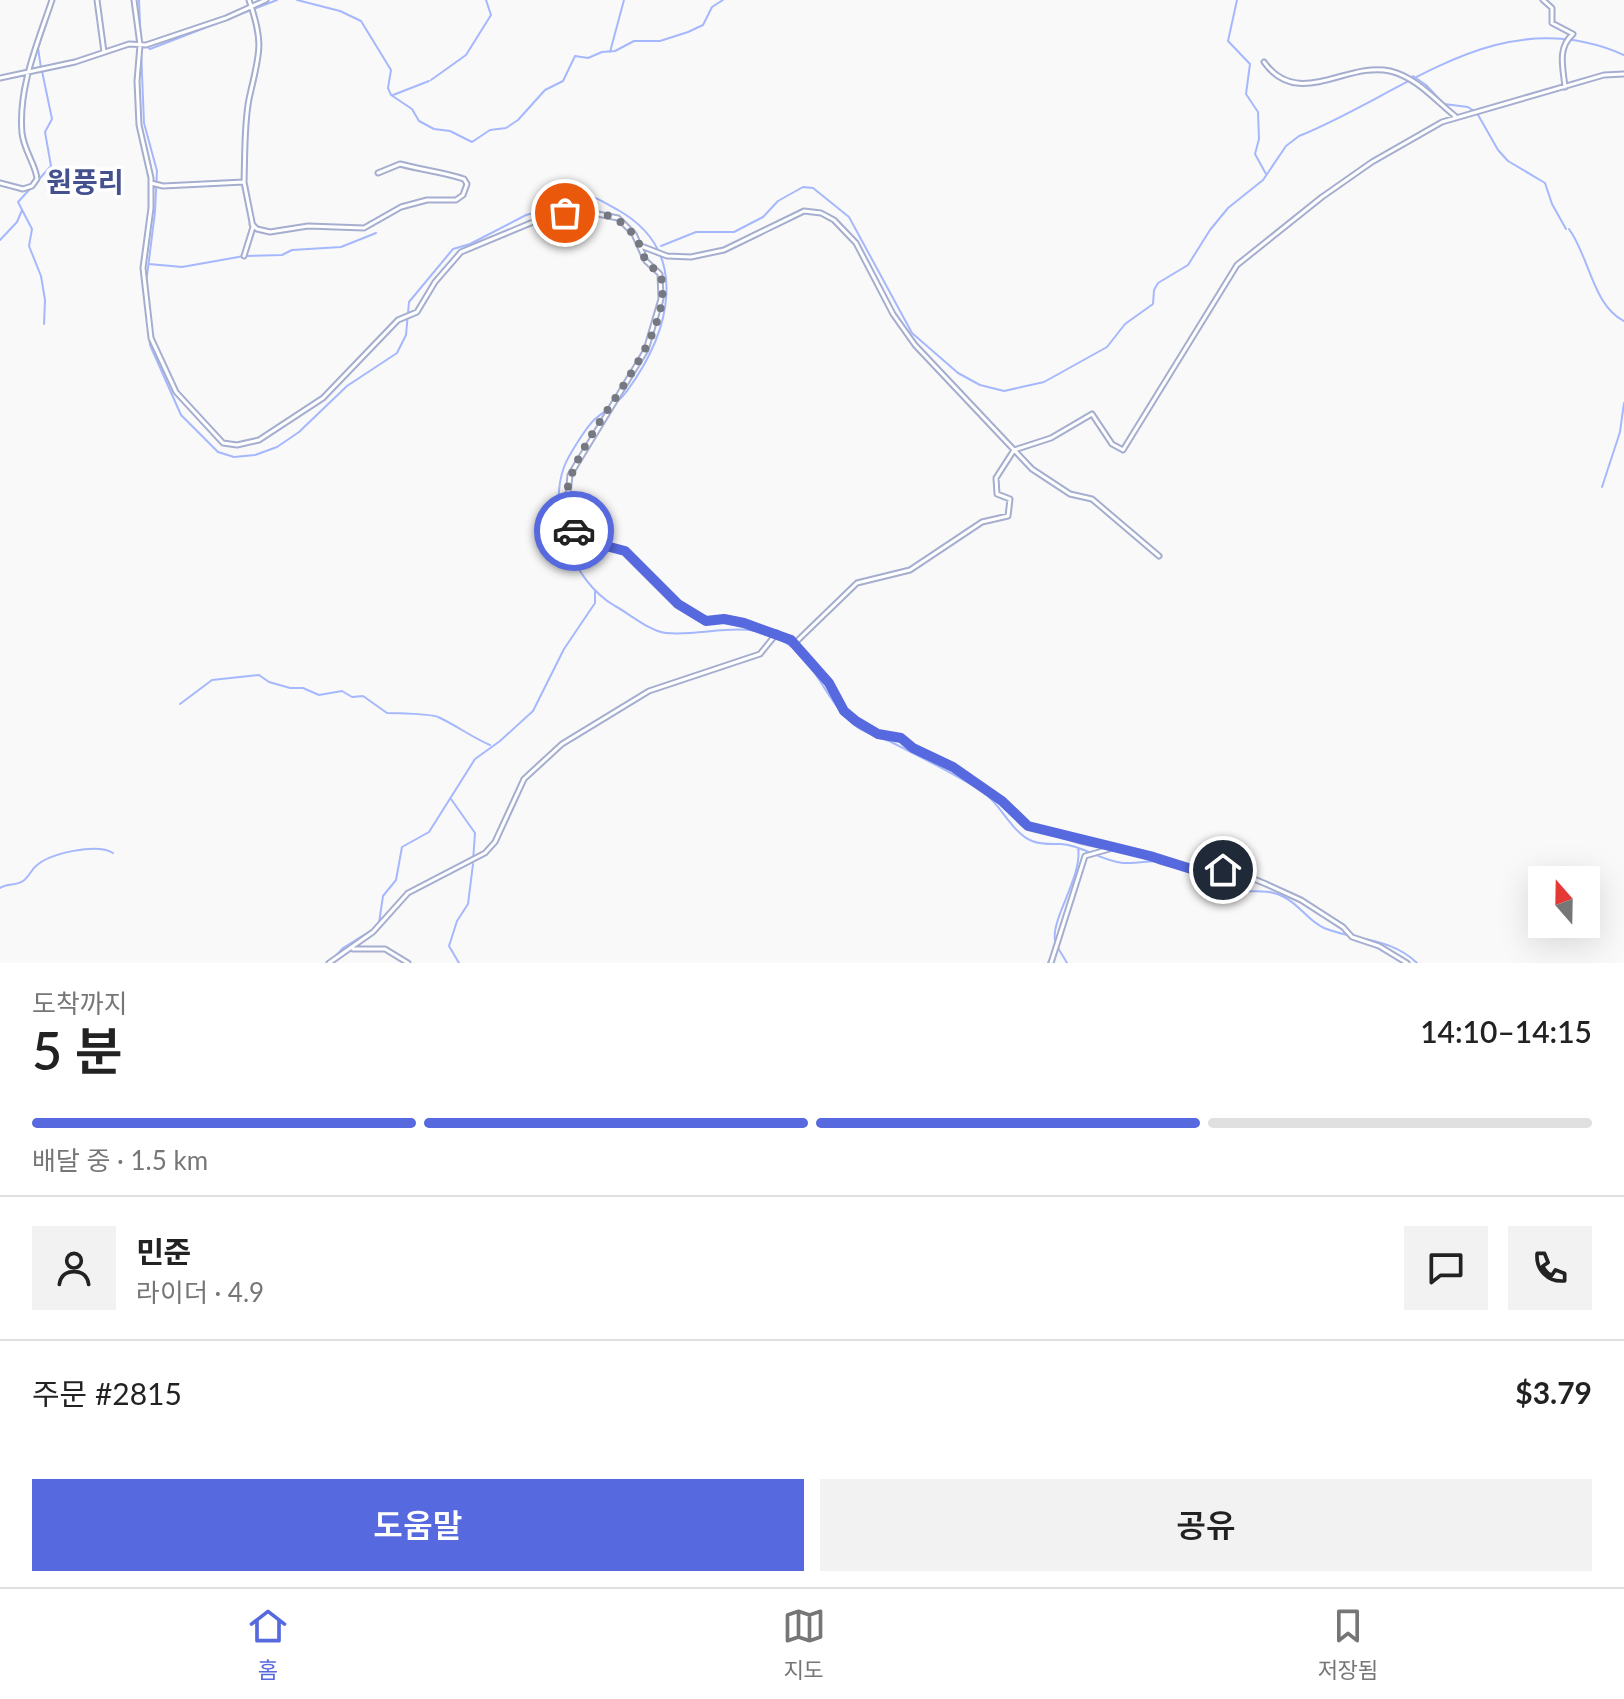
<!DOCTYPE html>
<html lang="ko">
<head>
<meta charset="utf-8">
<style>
  body { margin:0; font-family:Lato,"Noto Sans KR",sans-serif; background:#f2f2f2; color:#222; height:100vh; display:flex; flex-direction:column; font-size:30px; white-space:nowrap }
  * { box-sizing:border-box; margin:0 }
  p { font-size:26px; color:#767676 }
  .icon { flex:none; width:44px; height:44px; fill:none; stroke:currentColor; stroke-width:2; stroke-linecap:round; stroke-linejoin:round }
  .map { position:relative; height:963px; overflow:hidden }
  .panel { display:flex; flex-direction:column; background:#fff; flex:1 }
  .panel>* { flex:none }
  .needle { width:52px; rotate:340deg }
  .controls { position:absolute; left:1528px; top:866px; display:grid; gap:16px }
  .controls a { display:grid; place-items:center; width:72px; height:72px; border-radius:0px; background:#fff; box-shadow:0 8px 32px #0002; font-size:40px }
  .pin { position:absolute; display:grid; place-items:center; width:68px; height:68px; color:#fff; margin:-34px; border:4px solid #fff; border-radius:50%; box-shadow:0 2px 8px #0007 }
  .courier { position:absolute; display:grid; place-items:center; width:80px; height:80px; margin:-40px; border:6px solid #5669df; border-radius:50%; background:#fff; color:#222; box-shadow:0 2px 10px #0007 }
  .headline em { font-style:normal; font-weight:600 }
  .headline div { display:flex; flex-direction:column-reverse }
  .headline { display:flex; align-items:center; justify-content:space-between; height:136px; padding:0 32px }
  h1 { font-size:52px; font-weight:600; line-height:60px }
  .bar { display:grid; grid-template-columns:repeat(4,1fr); gap:12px 8px; align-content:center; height:96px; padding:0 32px }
  .bar i { height:10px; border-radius:6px; background:#e0e0e0 }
  .bar .current { background:#5669df }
  .bar p { grid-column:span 4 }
  .line { display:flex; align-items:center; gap:20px; padding:0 32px; border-top:2px solid #e0e0e0 }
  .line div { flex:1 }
  .round { display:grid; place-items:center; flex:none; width:84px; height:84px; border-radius:0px; background:#f2f2f2 }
  .action { display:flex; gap:16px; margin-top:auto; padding:16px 32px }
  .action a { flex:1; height:92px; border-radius:0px; background:#5669df; color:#fff; font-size:32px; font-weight:600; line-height:92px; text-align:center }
  .action a+a { background:#f2f2f2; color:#222 }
  .tabs { display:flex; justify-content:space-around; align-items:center; height:112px; border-top:2px solid #e0e0e0; background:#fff; font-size:22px; color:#767676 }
  .tabs a { display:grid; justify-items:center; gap:4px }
  .tabs .current { color:#5669df }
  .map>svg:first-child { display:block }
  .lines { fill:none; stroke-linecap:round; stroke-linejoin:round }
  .stream { stroke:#a6b8fd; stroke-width:2 }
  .street-casing { stroke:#a5aecf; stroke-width:7 }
  .street { stroke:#fff; stroke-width:3 }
  .done { stroke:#767981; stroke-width:8; stroke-dasharray:0 14.4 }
  .route { stroke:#5669df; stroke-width:10 }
  .labels { text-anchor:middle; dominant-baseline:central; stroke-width:7; stroke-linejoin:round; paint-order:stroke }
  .quarter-label { font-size:28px; font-weight:bold; fill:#44518e; stroke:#fff }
</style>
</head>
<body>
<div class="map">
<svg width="1624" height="963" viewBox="0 0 1624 963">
  <rect width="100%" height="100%" fill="#f9f9f9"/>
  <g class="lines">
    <!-- stream -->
    <path class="stream" d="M139 0 144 123 157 171 155 212 146 284
      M297 0 340 11 361 21 391 70 388 88 391 95 412 109 419 121 434 129 450 131 472 142 490 130 506 128 518 120 545 90 563 81 575 56 588 58 602 52 615 51 634 41H660L688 32 703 25 712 7 723 0
      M1237 0 1228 41 1250 64 1246 94 1258 112 1259 139 1255 154 1266 174
      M145 45 150 49 277 0
      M610 52 624 0
      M41 68 38 48 54 0
      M42 71 52 119 45 132 51 166 18 202 32 229 29 246 41 276 45 300 44 324
      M1413 76 1426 85 1444 104 1468 107 1474 111
      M431 80 466 55 491 15 486 0
      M393 95 429 81
      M1477 113 1498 150 1508 161 1545 183 1552 204 1566 229
      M1569 229C1589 256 1593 306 1624 321
      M0 240 17 222 22 210
      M661 246 696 232H734L763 217 778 201 803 187 813 188 849 217 912 333 958 373 980 385 1004 391 1044 382 1107 347 1125 324 1153 304 1154 290 1158 283 1188 265 1210 230 1228 208 1263 180 1286 146 1299 136C1406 93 1501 0 1624 55
      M149 264 182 267 244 256 282 255 292 250 341 247 376 233
      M145 294 150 345 181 415 218 452 234 457 255 455 277 447 299 432 347 386 397 353 406 335 409 302 453 249 470 244 526 215 553 208 579 193C595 196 605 203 618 210 692 252 670 332 627 391 616 406 608 408 595 419 587 426 568 456 564 467 547 514 572 581 615 606 630 614 649 631 666 633 707 637 747 617 786 643 813 660 823 692 844 715 862 735 872 733 893 743 923 758 953 773 982 791 1001 804 1011 832 1032 841 1042 845 1051 844 1061 844 1082 845 1101 861 1123 863 1142 864 1161 858 1180 862 1207 868 1204 879 1222 887 1242 897 1262 885 1284 897 1300 905 1308 921 1324 928 1356 941 1390 937 1417 963
      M1602 487 1620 432 1624 403
      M180 704 212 680 259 675 269 682 290 688H303L319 695 342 691 352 697 363 696 387 713C396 713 432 714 438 717 456 725 471 737 490 745
      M451 799 475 833 473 861
      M0 888C8 883 16 886 23 881 29 877 31 870 36 866 50 853 97 843 113 853
      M379 923 383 896 396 880 402 847 429 832 475 759 500 741 533 711 564 649 595 603V590
      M333 959 343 948 375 928
      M459 963 449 946 457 921 468 904 473 864
      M1048 963 1056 946
      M1067 963C1063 955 1057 949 1055 940 1051 919 1083 875 1078 848"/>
    <!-- street casing -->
    <g class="street-casing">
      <path id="street" d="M97 0 104 52
        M134 0 140 45 137 81 139 125 151 178V208L143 268 151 338 176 392 223 443 237 445 259 440 323 398 398 320 417 312 435 282 461 252 538 220 582 211 618 218 634 234 646 261 660 274 661 299 646 350 570 475 566 515 580 539 625 551 678 604 706 621 724 619 744 623 791 640 829 683 844 711 856 721 878 734 901 738 913 748 953 767 1002 801 1024 824 1080 841 1150 856 1160 861 1204 873 1232 870 1266 884 1301 900 1343 927 1352 937 1379 946 1407 963
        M1543 0 1552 8V23L1573 34C1557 48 1563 67 1565 87
        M1264 62C1298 110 1347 61 1390 71 1416 77 1435 100 1455 116
        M0 78 75 62 129 44 146 45 226 18 266 0
        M244 182C245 155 244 125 249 99 259 54 265 45 249 0
        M0 183 23 189 32 186 37 179C36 165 24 151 22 133 18 87 38 42 52 0
        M151 183 163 186 244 182 253 227 244 256
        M252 224 257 229 270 232 308 226 364 228 401 207 427 200H456L463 195 467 184 464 179C443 172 422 170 400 164L378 173
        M641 246 667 256 691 257 724 250 804 211 821 213 834 220 856 243 893 314 915 345 1032 469 1070 494 1092 499 1159 556
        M795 643 857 583 910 570 982 522 1008 516 1010 499 997 494 996 478 1014 450 1051 438 1092 414 1112 444 1123 450 1237 265 1322 197 1372 162 1442 122 1604 75 1624 74
        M353 949H385L408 963
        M329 963 373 932 408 893 485 853 495 842 524 779 562 744 649 691 760 654 777 633
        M1051 963 1085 856 1113 848"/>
    </g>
    <!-- street -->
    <use href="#street" class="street"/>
  </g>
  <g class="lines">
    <!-- done -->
    <path class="done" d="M565 213C595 209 622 213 638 242 641 247 642 253 645 259 650 269 660 269 662 282 672 364 531 466 574 531"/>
    <!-- route -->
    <path class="route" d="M574 531 583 540 625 551 678 604 706 621 724 619 744 623 791 640 829 683 844 711 856 721 878 734 901 738 913 748 953 767 1002 801 1028 826 1150 856 1204 873 1223 870"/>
  </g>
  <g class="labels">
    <!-- quarter labels -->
    <g class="quarter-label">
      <text x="85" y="181">원풍리</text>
    </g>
  </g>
</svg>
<div class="controls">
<a><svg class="needle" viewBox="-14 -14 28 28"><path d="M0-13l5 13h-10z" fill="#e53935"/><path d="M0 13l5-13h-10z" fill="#767676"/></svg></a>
</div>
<div class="pin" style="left:565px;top:213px;background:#ea580c"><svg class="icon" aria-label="bag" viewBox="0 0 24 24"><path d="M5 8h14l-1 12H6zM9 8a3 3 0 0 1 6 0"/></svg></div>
<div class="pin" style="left:1223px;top:870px;background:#1f2937"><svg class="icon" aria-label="home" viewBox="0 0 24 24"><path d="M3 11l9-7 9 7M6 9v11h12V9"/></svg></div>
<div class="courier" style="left:574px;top:531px"><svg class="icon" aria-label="car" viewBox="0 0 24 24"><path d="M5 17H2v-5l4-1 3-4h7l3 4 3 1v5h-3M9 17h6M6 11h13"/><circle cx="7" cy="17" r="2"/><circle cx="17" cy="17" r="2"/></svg></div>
</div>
<section class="panel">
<div class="headline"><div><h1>5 분</h1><p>도착까지</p></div><em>14:10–14:15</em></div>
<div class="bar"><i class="current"></i><i class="current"></i><i class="current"></i><i></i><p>배달 중 · 1.5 km</p></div>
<div class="line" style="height:144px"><a class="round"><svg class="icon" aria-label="person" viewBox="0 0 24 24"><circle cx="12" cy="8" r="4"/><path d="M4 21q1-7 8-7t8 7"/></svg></a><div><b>민준</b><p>라이더 · 4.9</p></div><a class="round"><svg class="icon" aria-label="chat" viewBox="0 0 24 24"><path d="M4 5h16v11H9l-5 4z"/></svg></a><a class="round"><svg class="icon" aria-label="phone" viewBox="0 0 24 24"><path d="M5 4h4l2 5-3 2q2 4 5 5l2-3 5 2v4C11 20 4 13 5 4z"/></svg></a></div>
<div class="line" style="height:104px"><div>주문 #2815</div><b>$3.79</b></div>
<div class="action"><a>도움말</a><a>공유</a></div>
</section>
<nav class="tabs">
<a class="current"><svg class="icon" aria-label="home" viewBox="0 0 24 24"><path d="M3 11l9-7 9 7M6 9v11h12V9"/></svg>홈</a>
<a><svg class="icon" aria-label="map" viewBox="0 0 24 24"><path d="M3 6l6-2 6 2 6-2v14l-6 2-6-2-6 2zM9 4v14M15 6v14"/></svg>지도</a>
<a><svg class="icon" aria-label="saved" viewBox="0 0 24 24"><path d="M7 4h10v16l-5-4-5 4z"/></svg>저장됨</a>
</nav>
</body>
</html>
